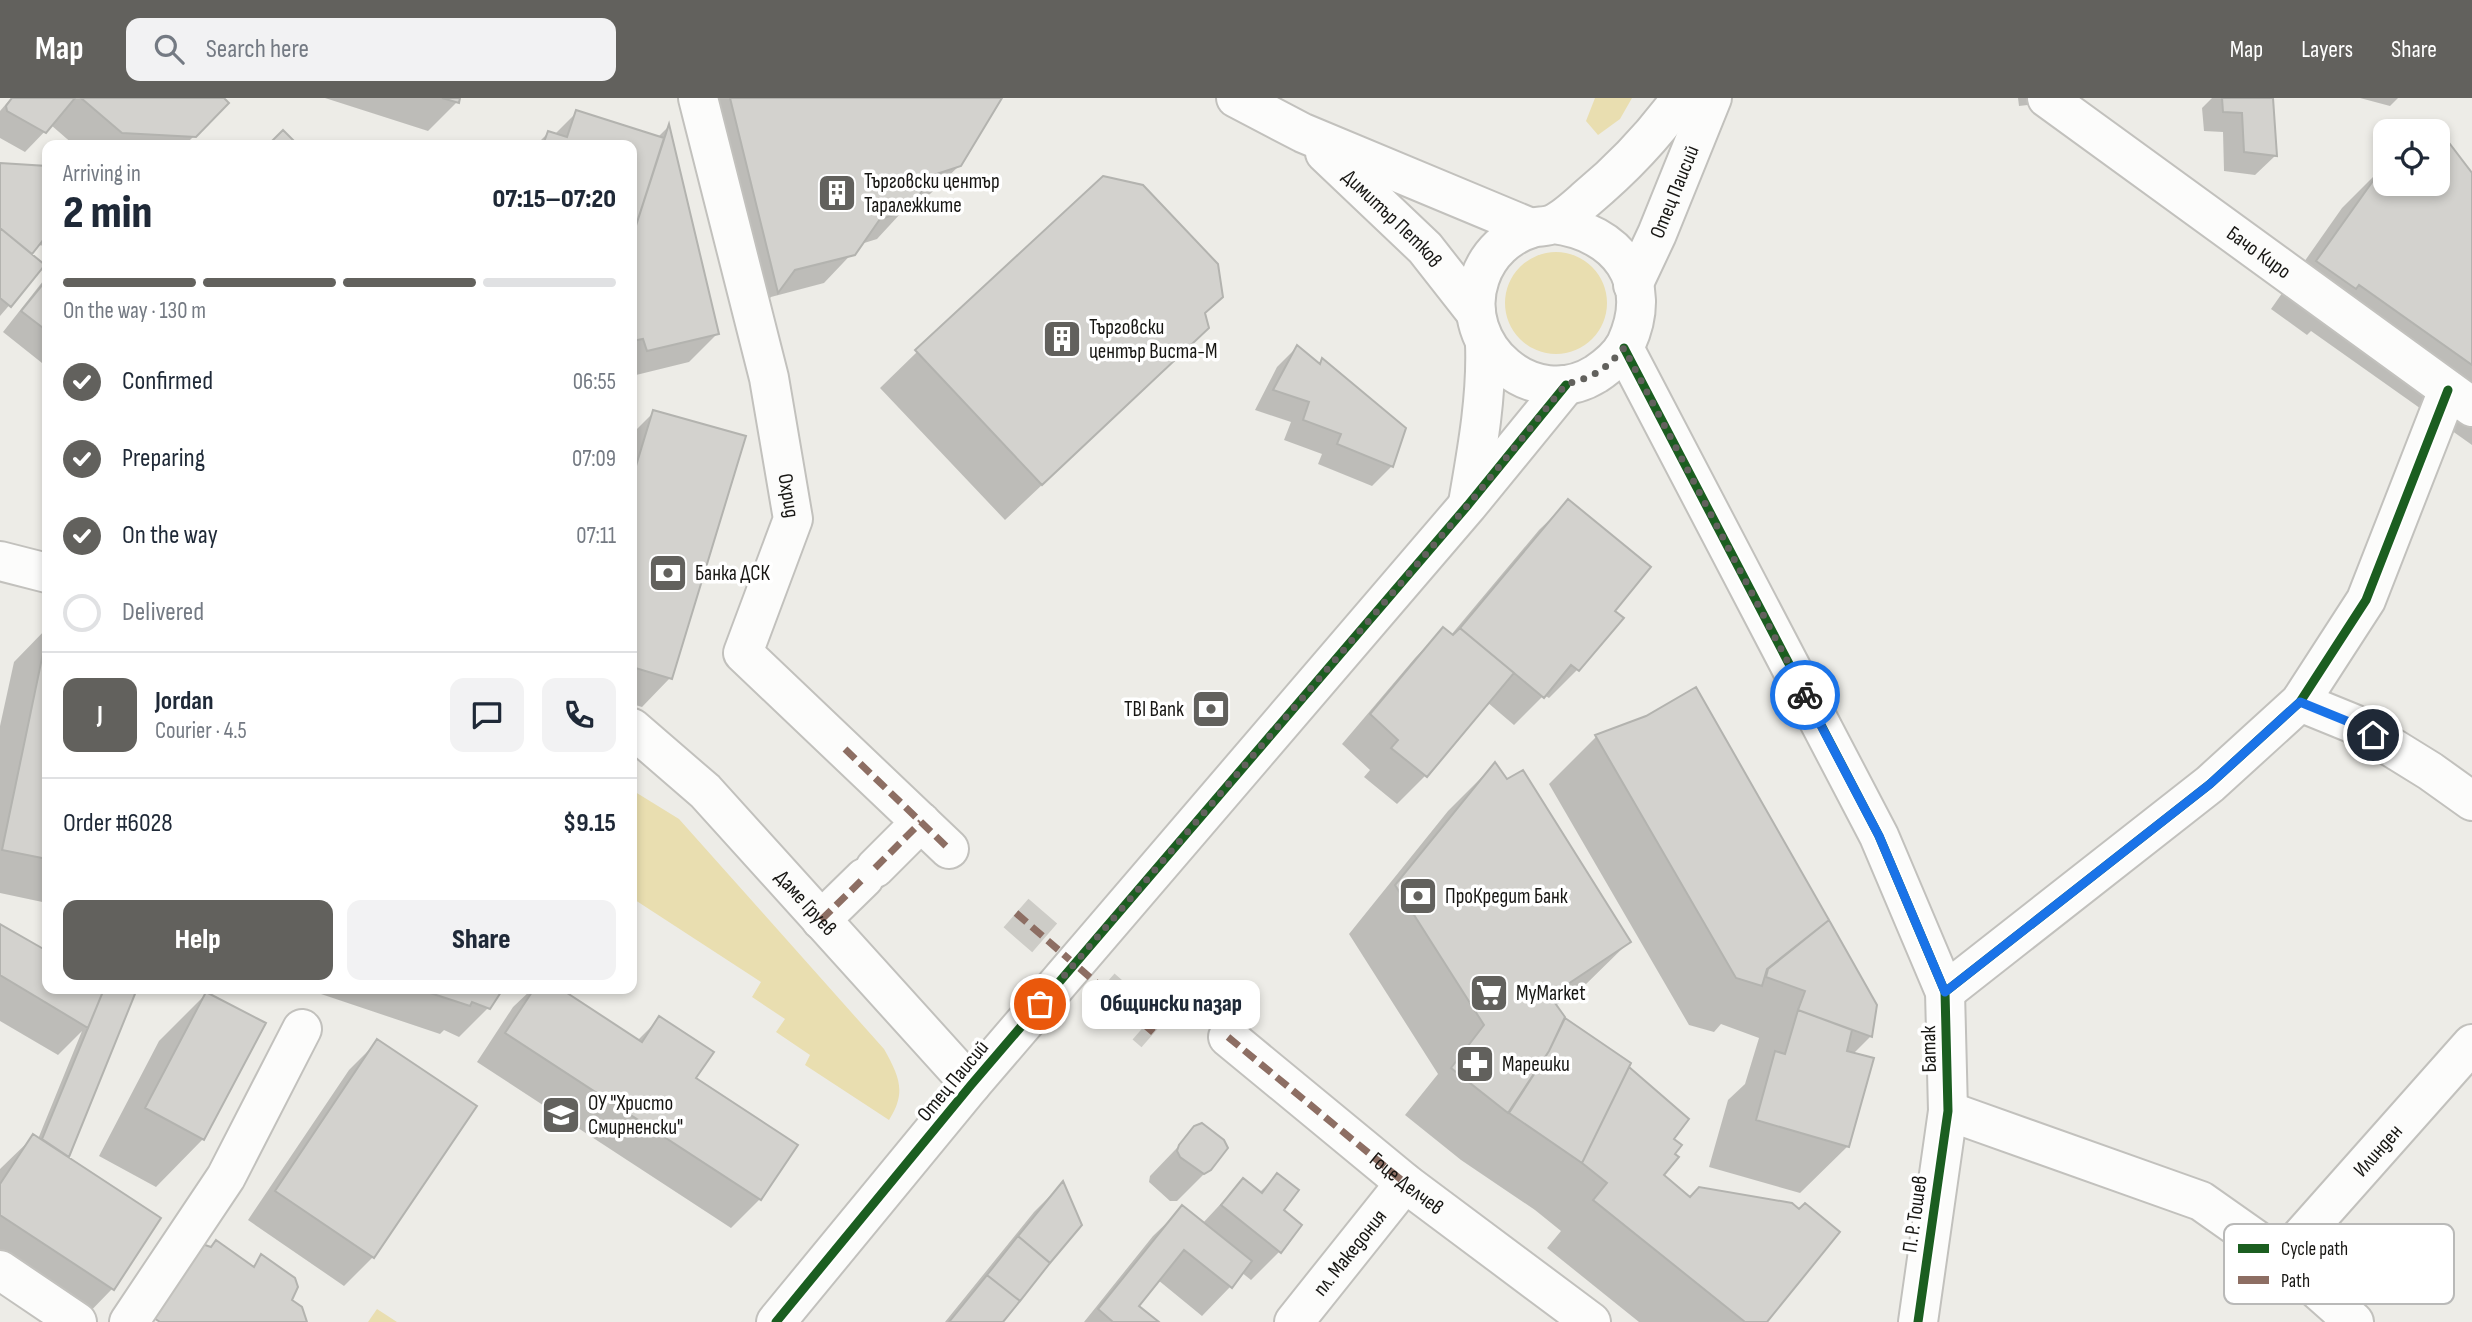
<!DOCTYPE html>
<html lang="en">
<head>
<meta charset="utf-8">
<style>
  body { margin:0; font-family:"Sofia Sans Condensed",sans-serif; background:#f2f2f3; color:#1f2937; height:100vh; display:flex; flex-direction:column; font-size:26px; white-space:nowrap }
  * { box-sizing:border-box; margin:0 }
  p { font-size:23px; color:#747a83 }
  .icon { flex:none; width:38px; height:38px; fill:none; stroke:currentColor; stroke-width:2; stroke-linecap:round; stroke-linejoin:round }
  .map { position:relative; flex:1; overflow:hidden }
  .drawer { position:absolute; left:42px; top:42px; width:595px; height:854px; display:flex; flex-direction:column; background:#fff; border-radius:14px; box-shadow:0 4px 10px #0003 }
  .drawer>* { flex:none }
  .buttons { position:absolute; left:2373px; top:21px; display:grid; gap:14px }
  .buttons a { display:grid; place-items:center; width:77px; height:77px; border-radius:14px; background:#fff; box-shadow:0 4px 10px #0003; font-size:35px }
  .pin { position:absolute; display:grid; place-items:center; width:60px; height:60px; color:#fff; margin:-30px; border:4px solid #fff; border-radius:50%; box-shadow:0 2px 7px #0007 }
  .courier { position:absolute; display:grid; place-items:center; width:70px; height:70px; margin:-35px; border:5px solid #1a73e8; border-radius:50%; background:#fff; color:#222; box-shadow:0 2px 9px #0007 }
  .bubble { position:absolute; height:49px; border-radius:14px; background:#fff; box-shadow:0 4px 10px #0003; font-size:23px; font-weight:800; line-height:49px; text-align:center }
  .summary em { font-style:normal; font-weight:800 }
  .summary div { display:flex; flex-direction:column-reverse }
  .summary { display:flex; align-items:center; justify-content:space-between; height:119px; padding:0 21px }
  h1 { font-size:46px; font-weight:800; line-height:52px }
  .bar { display:grid; grid-template-columns:repeat(4,1fr); gap:10px 7px; align-content:center; height:84px; padding:0 21px }
  .bar i { height:9px; border-radius:5px; background:#e0e1e3 }
  .bar .selected { background:#62615d }
  .bar p { grid-column:span 4 }
  .line { display:flex; align-items:center; gap:18px; padding:0 21px; border-top:2px solid #e0e1e3 }
  .line div { flex:1 }
  .round { display:grid; place-items:center; flex:none; width:74px; height:74px; border-radius:14px; background:#f2f2f3 }
  ol { padding:0 21px; list-style:none }
  li { display:flex; align-items:center; gap:21px; height:77px }
  li p { margin-inline-start:auto }
  li .icon { padding:7px; border-radius:50%; background:#62615d; color:#fff; stroke-width:4 }
  li:last-child { color:#747a83 }
  li i { width:38px; height:38px; border:4px solid #e0e1e3; border-radius:50% }
  .cta { display:flex; gap:14px; margin-top:auto; padding:14px 21px }
  .cta a { flex:1; height:80px; border-radius:14px; background:#62615d; color:#fff; font-size:28px; font-weight:800; line-height:80px; text-align:center }
  .cta a+a { background:#f2f2f3; color:#1f2937 }
  header { display:flex; align-items:center; gap:42px; box-sizing:border-box; height:98px; padding:0 35px; background:#62615d; color:#fff }
  header strong { font-size:33px }
  nav { display:flex; gap:38px; margin-inline-start:auto; font-size:24px }
  .search { width:490px; height:63px; background:#f2f2f3; display:flex; align-items:center; gap:18px; box-sizing:border-box; padding:0 24px; border-radius:14px; color:#747a83; font-size:26px }
  .map>svg:first-child { display:block }
  .green { fill:#e9deb0 }
  .shadow { fill:#0003 }
  .building { fill:#d3d2ce; stroke:#b3b3af; stroke-width:2 }
  .lines { fill:none; stroke-linecap:round; stroke-linejoin:round }
  .minor-tunnel { stroke:#cdccc7; stroke-width:38; stroke-dasharray:38 19; stroke-linecap:butt }
  .minor-casing { stroke:#c2c1bd; stroke-width:42 }
  .minor { stroke:#fcfcfb; stroke-width:38 }
  .quiet { stroke:#8d6e63; stroke-width:7; stroke-dasharray:14 7; stroke-linecap:butt }
  .cycleway-casing { stroke:#fff; stroke-width:13 }
  .cycleway { stroke:#1b5e20; stroke-width:9 }
  .done { stroke:#62615d; stroke-width:7; stroke-dasharray:0 12.6 }
  .route { stroke:#1a73e8; stroke-width:9 }
  .labels { text-anchor:middle; dominant-baseline:central; stroke-width:7; stroke-linejoin:round; paint-order:stroke }
  .poi-label { font-size:21px; fill:#171613; stroke:#fff; text-anchor:start }
  .street-label { font-size:21px; fill:#171613; stroke:#fff }
  .key { fill:#fff; stroke:#b9b9b8; stroke-width:2 }
  .key-label { font-size:19px; fill:#171613 }
</style>
</head>
<body>
<header>
<strong>Map</strong>
<div class="search"><svg class="icon" aria-label="search" viewBox="0 0 24 24"><circle cx="10" cy="10" r="6"/><path d="M15 15l6 6"/></svg>Search here</div>
<nav><a>Map</a><a>Layers</a><a>Share</a></nav>
</header>
<div class="map">
<svg width="2472" height="1224" viewBox="0 0 2472 1224">
  <rect width="100%" height="100%" fill="#edece7"/>
  <!-- green -->
  <path class="green" d="M1595 0H1632L1620 21 1598 37 1586 23Z
    M1505 205a51 51 0 1 1 102 0a51 51 0 1 1-102 0Z
    M632 692 679 721 884 951C899 978 907 994 889 1022L805 967 810 957 776 934 785 921 752 899 761 884 632 800Z
    M377 1211 397 1224H368Z"/>
  <!-- shadow -->
  <path class="shadow" d="M11 0H221L227 5 185 47H74L51 27 25 54 0 40V13Z
    M325 0H458L457 4 428 33Z
    M695 0H1000L960 67 930 96 913 102 877 141 861 146 824 185 771 199 749 221Z
    M2018 0H2041L2035 6 2019 8Z
    M2212 0H2271L2275 58 2255 77 2224 73 2223 34 2204 33 2202 10Z
    M2360 0H2398L2390 8Z
    M577 14 657 40 668 29 718 235 689 264 632 278V47H536L548 35 554 37Z
    M2433 27 2472 78V347L2311 233 2307 237 2271 211 2342 110 2385 67V86H2438V33H2426Z
    M0 67 47 70V148L37 147 30 156 43 168 0 218Z
    M47 178V260L42 265 3 234Z
    M1203 216 1170 266 1005 422 880 290 917 254Z
    M1297 249 1318 267 1323 262 1392 368 1372 388 1318 366 1322 356 1284 342 1291 324 1255 312 1277 269Z
    M654 314 670 580 642 609 632 606V336Z
    M1568 404 1613 513 1578 571 1549 600 1544 597 1514 627 1487 604 1426 677 1397 706 1364 679 1370 672 1342 646 1415 560 1443 531 1451 537 1539 432Z
    M47 530V805L0 795V628L14 564Z
    M1695 592 1876 907 1871 938 1853 956 1848 1048 1800 1095 1709 1069 1728 1002 1745 986 1759 940 1721 926 1714 934 1689 927 1549 686 1596 639 1646 619Z
    M1495 666 1629 844 1581 891 1555 908 1563 921 1629 966 1627 969 1671 1041 1662 1077 1690 1101 1799 1113 1765 1224H1639L1547 1150 1561 1133 1535 1112 1461 1062 1405 1017 1438 976 1349 836 1448 713Z
    M0 828 47 855V891H135L67 1060 159 1120 112 1191 80 1224H44L0 1195V1071L34 1038 38 1041 82 933 58 957 0 923Z
    M319 891H501L488 910 459 939 444 932 440 936 318 895Z
    M532 891H558L637 943 659 921 694 981 795 1047 760 1101 731 1130 477 964 513 909Z
    M206 896 263 926 203 1041 156 1089 99 1058 159 943Z
    M378 943 373 1159 344 1188 248 1122 349 972Z
    M1199 1027 1206 1074 1177 1103H1170L1149 1084 1150 1078Z
    M1277 1077 1281 1112 1280 1153 1251 1182 1241 1174 1230 1189 1202 1218 1158 1182 1136 1208 1156 1224H1084L1153 1138 1182 1110 1202 1126 1243 1082 1259 1095Z
    M1062 1086 1000 1224H945L1034 1114Z"/>
  <!-- building -->
  <path class="building" d="M12 0H75L46 35 7 13 6 8Z
    M81 0H224L229 5 196 39 122 35Z
    M442 0H460L459 5Z
    M730 0H1002L961 68 933 77 908 113 880 121 855 157 795 172 778 195Z
    M2222 0H2273L2277 58 2244 54 2242 15 2223 14Z
    M576 12 664 40 632 140V47H543L548 33 567 39Z
    M2434 25 2472 75V267L2359 187 2356 191 2316 163 2385 66V86H2438V33H2423Z
    M669 26 719 236 647 253 643 241 632 243V140Z
    M283 32 298 47H268Z
    M0 65 47 68V137L32 156 0 130Z
    M1103 78 1143 87 1218 166 1223 199 1205 215 1209 230 1042 387 915 252Z
    M0 130 45 167 11 209 0 200Z
    M47 181V233L21 213Z
    M1297 247 1320 266 1322 260 1406 330 1393 369 1337 346 1341 336 1303 322 1309 304 1273 292Z
    M653 312 746 338 672 581 632 569V381Z
    M1568 401 1651 469 1615 513 1624 520 1579 573 1571 567 1544 600 1460 530Z
    M1443 529 1453 537 1460 530 1514 575 1427 679 1391 650 1398 642 1370 616Z
    M47 536V761L2 752Z
    M1696 589 1829 822 1767 871 1762 888 1736 880 1595 637 1646 618Z
    M1495 664 1507 681 1523 672 1631 844 1550 898 1565 919 1549 953 1508 1015 1451 970 1484 927 1395 787Z
    M1829 822 1877 907 1872 939 1798 912 1805 893 1766 879 1768 871Z
    M0 826 47 853V891H104L88 930 0 877Z
    M104 891H137L69 1059 42 1041Z
    M418 891H503L490 911 472 904 470 908Z
    M534 891H561L642 944 659 918 714 954 696 980 798 1047 761 1102 505 935Z
    M206 894 266 925 204 1042 145 1010Z
    M1798 912 1852 932 1847 953 1874 960 1849 1049 1756 1022 1775 953 1785 956Z
    M1565 920 1631 965 1582 1065 1509 1015 1549 953Z
    M377 941 477 1008 374 1160 275 1093Z
    M1629 969 1689 1021 1674 1041 1682 1047 1675 1056 1679 1059 1664 1077 1690 1099 1699 1089 1792 1105 1799 1111 1805 1105 1840 1134 1767 1224H1745L1593 1102 1607 1085 1582 1065Z
    M1202 1025 1224 1042 1228 1050 1211 1072 1204 1076 1180 1059 1177 1053 1179 1047 1194 1028Z
    M33 1036 161 1120 114 1192 0 1117V1086Z
    M1277 1075 1299 1092 1284 1112 1302 1127 1281 1155 1221 1107 1243 1080 1262 1095Z
    M1063 1083 1082 1127 1050 1165 1018 1138Z
    M1182 1107 1252 1163 1232 1190 1184 1152 1139 1208 1159 1224H1113L1098 1211Z
    M1018 1138 1050 1165 1020 1203 987 1177Z
    M216 1142 254 1169 261 1156 295 1180 298 1189 292 1202 302 1209 307 1224H160L154 1220 202 1146 211 1149Z
    M987 1177 1020 1203 1003 1224H949Z"/>
  <g class="lines">
    <!-- minor-tunnel -->
    <path class="minor-tunnel" d="M1016 815 1154 935"/>
    <!-- minor casing -->
    <g class="minor-casing">
      <g id="minor">
        <path id="s1" d="M698 0 769 280 793 421 743 555 949 751"/>
        <path d="M1236 0 1303 35 1531 130"/>
        <path id="s2" d="M2047 0 2472 309"/>
        <path id="s3" d="M1325 55 1425 150 1476 215"/>
        <path d="M1553 126C1618 134 1655 183 1626 246 1619 259 1608 268 1596 276 1533 315 1456 248 1480 180 1488 156 1508 137 1532 130 1538 128 1546 129 1553 126 1564 121 1577 109 1586 101 1621 72 1655 36 1681 0"/>
        <path id="s4" d="M1633 187 1657 136 1712 0"/>
        <path d="M1624 250 1879 738 1945 894 1948 1013 1918 1224"/>
        <path d="M1468 405C1477 353 1487 299 1485 246"/>
        <path d="M0 463 47 475"/>
        <path d="M2300 604 2354 626 2430 673 2472 703"/>
        <path id="s5" d="M632 630 705 693 971 987"/>
        <path d="M875 770 921 724"/>
        <path d="M821 822 864 780"/>
        <path d="M1945 894 2210 686 2300 604 2366 502 2448 292"/>
        <path id="s6" d="M1228 939 1405 1085 1591 1224"/>
        <path d="M1948 1013 2201 1103 2282 1160 2354 1224"/>
        <path id="s7" d="M2282 1160 2472 946"/>
        <path d="M0 1172 77 1224"/>
        <path d="M129 1224 226 1079 302 931"/>
        <path d="M776 1224 971 987 1468 407 1566 287"/>
        <path id="s8" d="M1294 1224 1405 1085"/>
      </g>
    </g>
    <!-- minor -->
    <use href="#minor" class="minor"/>
    <!-- quiet -->
    <path class="quiet" d="M845 651 949 751
      M875 770 921 724
      M1016 815 1154 935
      M821 822 864 780
      M1228 939 1405 1085"/>
    <!-- cycleway casing -->
    <g class="cycleway-casing">
      <path id="cycleway" d="M1624 250 1879 738 1945 894 1948 1013 1918 1224
        M1945 894 2210 686 2300 604 2366 502 2448 292
        M776 1224 971 987 1468 407 1566 287"/>
    </g>
    <!-- cycleway -->
    <use href="#cycleway" class="cycleway"/>
  </g>
  <g class="lines">
    <!-- done -->
    <path class="done" d="M1040 906 1468 407 1566 286C1594 279 1605 272 1624 250L1805 597"/>
    <!-- route -->
    <path class="route" d="M1805 597 1879 738 1945 894 2210 686 2300 604 2354 626 2373 637"/>
  </g>
  <!-- icons -->
  <defs>
    <g id="building-square" transform="scale(2.0125)"><rect x="-9" y="-9" width="18" height="18" rx="4" fill="#62615d" stroke="#fff"/><path d="M-4-6H4V6H1V3H-1V6H-4ZM-2.5-4.3h1.7v1.8h-1.7ZM.8-4.3h1.7v1.8H.8ZM-2.5-1h1.7V.8h-1.7ZM.8-1h1.7V.8H.8Z" fill="#fff"/></g>
    <g id="bank-square" transform="scale(2.0125)"><rect x="-9" y="-9" width="18" height="18" rx="4" fill="#62615d" stroke="#fff"/><path d="M-6-4H6V4H-6ZM0-2.3a2.3 2.3 0 1 0 0 4.6a2.3 2.3 0 1 0 0-4.6Z" fill="#fff"/></g>
    <g id="supermarket-square" transform="scale(2.0125)"><rect x="-9" y="-9" width="18" height="18" rx="4" fill="#62615d" stroke="#fff"/><path d="M-6-5.5h2.5l.6 2H6L4.5 2H-2.5L-4.4-4H-6ZM-1.5 3.2a1.3 1.3 0 1 0 .1 0ZM3 3.2a1.3 1.3 0 1 0 .1 0Z" fill="#fff"/></g>
    <g id="pharmacy-square" transform="scale(2.0125)"><rect x="-9" y="-9" width="18" height="18" rx="4" fill="#62615d" stroke="#fff"/><path d="M-2-6h4v4h4v4h-4v4h-4v-4h-4v-4h4Z" fill="#fff"/></g>
    <g id="school-square" transform="scale(2.0125)"><rect x="-9" y="-9" width="18" height="18" rx="4" fill="#62615d" stroke="#fff"/><path d="M0-5L7-2L0 1L-7-2ZM-4 1L0 2.5L4 1V4Q0 6-4 4Z" fill="#fff"/></g>
  </defs>
  <g fill-rule="evenodd">
    <use href="#building-square" x="837" y="95"/>
    <use href="#building-square" x="1062" y="241"/>
    <use href="#bank-square" x="668" y="475"/>
    <use href="#bank-square" x="1211" y="611"/>
    <use href="#bank-square" x="1418" y="798"/>
    <use href="#supermarket-square" x="1489" y="895"/>
    <use href="#pharmacy-square" x="1475" y="966"/>
    <use href="#school-square" x="561" y="1017"/>
  </g>
  <g class="labels">
    <!-- poi labels -->
    <g class="poi-label">
      <text x="864" y="83">Търговски център<tspan x="864" dy="24">Таралежките</tspan></text>
      <text x="1089" y="229">Търговски<tspan x="1089" dy="24">център Виста-М</tspan></text>
      <text x="695" y="475">Банка ДСК</text>
      <text x="1184" y="611" text-anchor="end">TBI Bank</text>
      <text x="1445" y="798">ПроКредит Банк</text>
      <text x="1516" y="895">MyMarket</text>
      <text x="1502" y="966">Марешки</text>
      <text x="588" y="1005">ОУ "Христо<tspan x="588" dy="24">Смирненски"</tspan></text>
    </g>
    <!-- street labels -->
    <g class="street-label">
      <text stroke="none"><textPath href="#s4" startOffset="102">Отец Паисий</textPath></text>
      <text stroke="none"><textPath href="#s3" startOffset="94">Димитър Петков</textPath></text>
      <text stroke="none"><textPath href="#s2" startOffset="262">Бачо Киро</textPath></text>
      <text stroke="none"><textPath href="#s1" startOffset="408">Охрид</textPath></text>
      <text stroke="none"><textPath href="#s5" startOffset="247">Даме Груев</textPath></text>
      <text transform="translate(1929 951) rotate(-91)">Батак</text>
      <text transform="translate(953 983) rotate(-50)">Отец Паисий</text>
      <text stroke="none"><textPath href="#s7" startOffset="144">Илинден</textPath></text>
      <text stroke="none"><textPath href="#s6" startOffset="231">Гоце Делчев</textPath></text>
      <text transform="translate(1915 1116) rotate(-82)">П. Р. Тошев</text>
      <text stroke="none"><textPath href="#s8" startOffset="89">пл. Македония</textPath></text>
    </g>
  </g>
  <!-- legend -->
  <rect x="2224" y="1126" width="230" height="80" rx="10" class="key"/>
  <rect x="2238" y="1146" width="31" height="9" fill="#1b5e20"/>
  <rect x="2238" y="1178" width="31" height="8" fill="#8d6e63"/>
  <g class="key-label">
    <text x="2281" y="1157">Cycle path</text>
    <text x="2281" y="1189">Path</text>
  </g>
</svg>
<div class="buttons">
<a><svg class="icon" aria-label="locate" viewBox="0 0 24 24"><circle cx="12" cy="12" r="6"/><path d="M12 2v4M12 18v4M2 12h4M18 12h4"/></svg></a>
</div>
<div class="pin" style="left:1040px;top:906px;background:#ea580c"><svg class="icon" aria-label="bag" viewBox="0 0 24 24"><path d="M5 8h14l-1 12H6zM9 8a3 3 0 0 1 6 0"/></svg></div>
<div class="pin" style="left:2373px;top:637px;background:#1f2937"><svg class="icon" aria-label="home" viewBox="0 0 24 24"><path d="M3 11l9-7 9 7M6 9v11h12V9"/></svg></div>
<div class="courier" style="left:1805px;top:597px"><svg class="icon" aria-label="bike" viewBox="0 0 24 24"><circle cx="6" cy="16" r="4"/><circle cx="18" cy="16" r="4"/><path d="M6 16l4-8h5l3 8M10 8l3 8H6M13 5h3"/></svg></div>
<div class="bubble" style="left:1082px;top:882px;width:178px">Общински пазар</div>
<section class="drawer">
<div class="summary"><div><h1>2 min</h1><p>Arriving in</p></div><em>07:15–07:20</em></div>
<div class="bar"><i class="selected"></i><i class="selected"></i><i class="selected"></i><i></i><p>On the way · 130 m</p></div>
<ol>
<li><svg class="icon" aria-label="check" viewBox="0 0 24 24"><path d="M5 12l5 5 9-10"/></svg>Confirmed<p>06:55</p></li>
<li><svg class="icon" aria-label="check" viewBox="0 0 24 24"><path d="M5 12l5 5 9-10"/></svg>Preparing<p>07:09</p></li>
<li><svg class="icon" aria-label="check" viewBox="0 0 24 24"><path d="M5 12l5 5 9-10"/></svg>On the way<p>07:11</p></li>
<li><i></i>Delivered</li>
</ol>
<div class="line" style="height:126px"><b class="round" style="background:#62615d;color:#fff">J</b><div><b>Jordan</b><p>Courier · 4.5</p></div><a class="round"><svg class="icon" aria-label="chat" viewBox="0 0 24 24"><path d="M4 5h16v11H9l-5 4z"/></svg></a><a class="round"><svg class="icon" aria-label="phone" viewBox="0 0 24 24"><path d="M5 4h4l2 5-3 2q2 4 5 5l2-3 5 2v4C11 20 4 13 5 4z"/></svg></a></div>
<div class="line" style="height:91px"><div>Order #6028</div><b>$9.15</b></div>
<div class="cta"><a>Help</a><a>Share</a></div>
</section>
</div>
</body>
</html>
